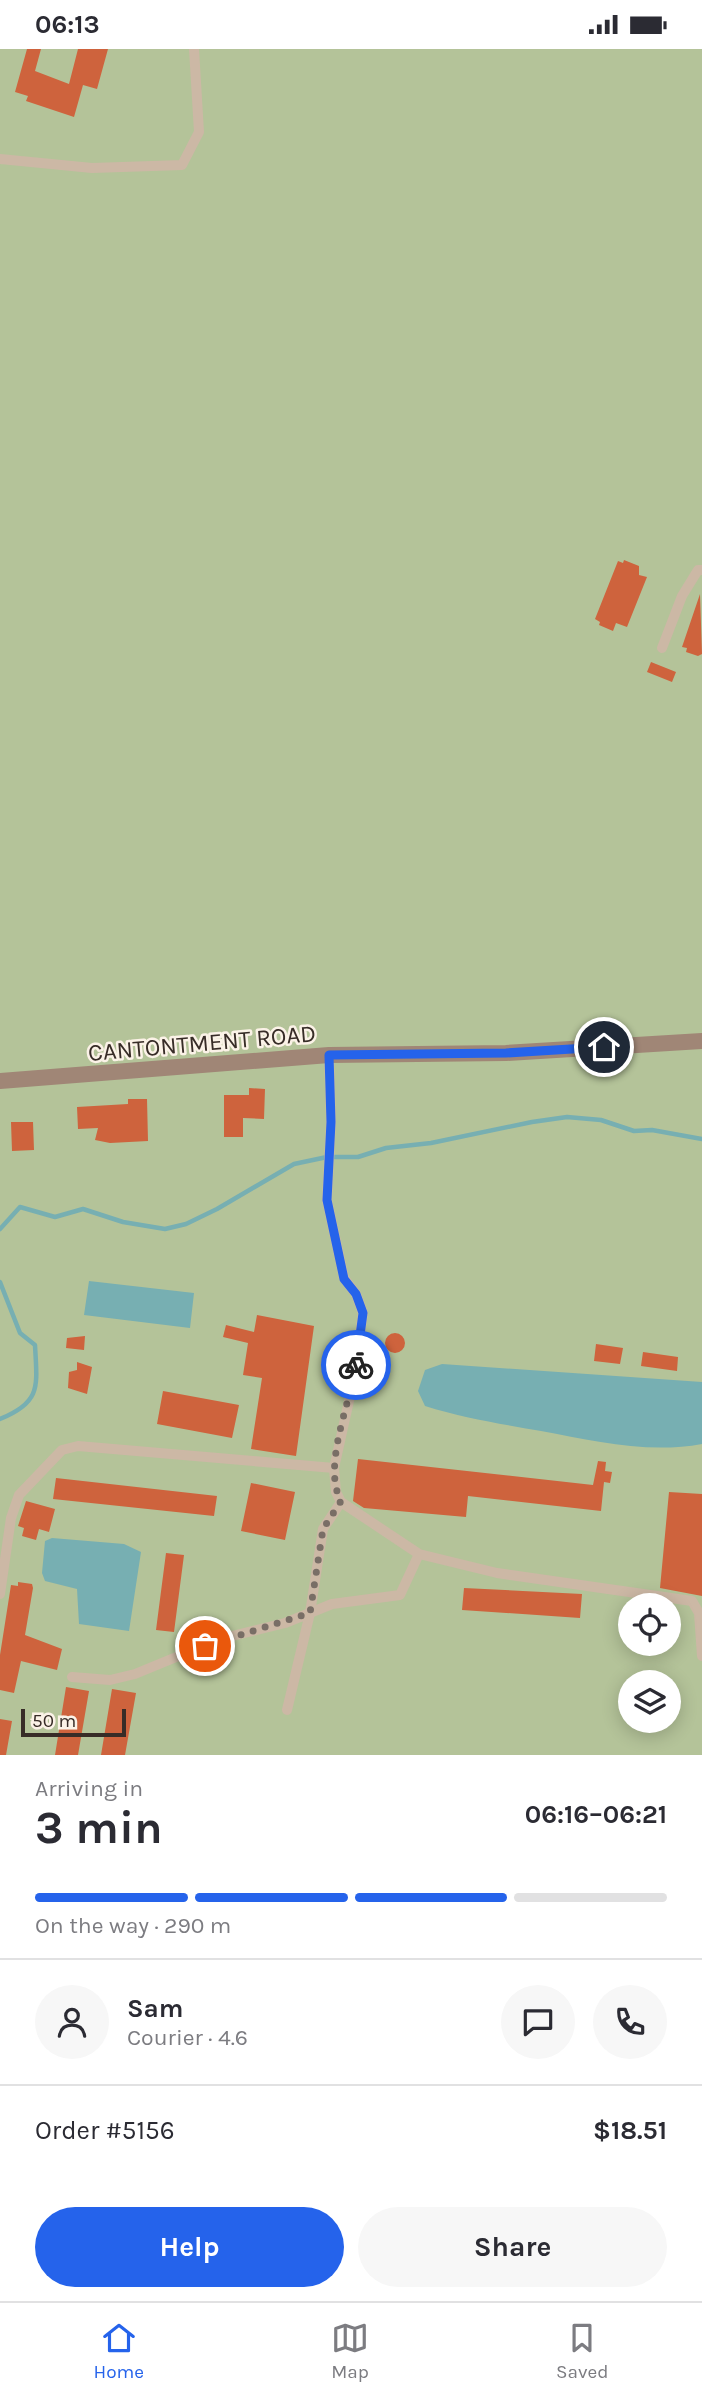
<!DOCTYPE html>
<html lang="en">
<head>
<meta charset="utf-8">
<style>
  body { margin:0; font-family:Karla,sans-serif; background:#f7f7f7; color:#2b2b33; height:100vh; display:flex; flex-direction:column; font-size:26px; white-space:nowrap }
  * { box-sizing:border-box; margin:0 }
  p { font-size:23px; color:#7c7c81 }
  .icon { flex:none; width:38px; height:38px; fill:none; stroke:currentColor; stroke-width:2; stroke-linecap:round; stroke-linejoin:round }
  .map { position:relative; height:1706px; overflow:hidden }
  .details { display:flex; flex-direction:column; background:#fff; flex:1 }
  .details>* { flex:none }
  .tools { position:absolute; left:618px; top:1544px; display:grid; gap:14px }
  .tools a { display:grid; place-items:center; width:63px; height:63px; border-radius:50%; background:#fff; box-shadow:0 4px 18px #0003; font-size:35px }
  .scale { position:absolute; left:21px; bottom:18px; width:105px; box-sizing:border-box; padding-left:7px; border:4px solid #372c27; border-top:0; font-size:19px; line-height:24px; white-space:nowrap; color:#372c27; -webkit-text-stroke:5px #fbf2e7; paint-order:stroke }
  .pin { position:absolute; display:grid; place-items:center; width:60px; height:60px; color:#fff; margin:-30px; border:4px solid #fff; border-radius:50%; box-shadow:0 2px 7px #0007 }
  .courier { position:absolute; display:grid; place-items:center; width:70px; height:70px; margin:-35px; border:5px solid #2563eb; border-radius:50%; background:#fff; color:#222; box-shadow:0 2px 9px #0007 }
  .overview em { font-style:normal; font-weight:700 }
  .overview div { display:flex; flex-direction:column-reverse }
  .overview { display:flex; align-items:center; justify-content:space-between; height:119px; padding:0 35px }
  h1 { font-size:46px; font-weight:700; line-height:52px }
  .bar { display:grid; grid-template-columns:repeat(4,1fr); gap:10px 7px; align-content:center; height:84px; padding:0 35px }
  .bar i { height:9px; border-radius:5px; background:#e1e1e2 }
  .bar .active { background:#2563eb }
  .bar p { grid-column:span 4 }
  .line { display:flex; align-items:center; gap:18px; padding:0 35px; border-top:2px solid #e1e1e2 }
  .line div { flex:1 }
  .round { display:grid; place-items:center; flex:none; width:74px; height:74px; border-radius:37px; background:#f7f7f7 }
  .primary-button { display:flex; gap:14px; margin-top:auto; padding:14px 35px }
  .primary-button a { flex:1; height:80px; border-radius:42px; background:#2563eb; color:#fff; font-size:28px; font-weight:700; line-height:80px; text-align:center }
  .primary-button a+a { background:#f7f7f7; color:#2b2b33 }
  .status { display:flex; justify-content:space-between; align-items:center; height:49px; padding:0 35px; background:#fff; direction:ltr }
  .status svg { height:19px; fill:currentColor }
  .dock { display:flex; justify-content:space-around; align-items:center; height:98px; border-top:2px solid #e1e1e2; background:#fff; font-size:19px; color:#7c7c81 }
  .dock a { display:grid; justify-items:center; gap:4px }
  .dock .active { color:#2563eb }
  .map>svg:first-child { display:block }
  .green { fill:#b4c399; fill-rule:evenodd }
  .water { fill:#77afb2 }
  .lines { fill:none; stroke-linecap:round; stroke-linejoin:round }
  .stream { stroke:#77afb2; stroke-width:4.5 }
  .building { fill:#ce633d }
  .street { stroke:#ccb8a5; stroke-width:10 }
  .secondary { stroke:#a08676; stroke-width:16 }
  .done { stroke:#796e66; stroke-width:7; stroke-dasharray:0 12.6 }
  .route { stroke:#2563eb; stroke-width:9 }
  .labels { text-anchor:middle; dominant-baseline:central; stroke-width:5; stroke-linejoin:round; paint-order:stroke }
  .street-label { font-size:24px; fill:#372c27; stroke:#fbf2e7 }
</style>
</head>
<body>
<div class="status"><b>06:13</b><svg viewBox="0 0 49 12"><path d="M0 12V9h3v3zM5 12V6h3v6zM10 12V3h3v9zM15 12V0h3v12zM26 1h20v11H26zM47 4h2v5h-2z"/></svg></div>
<div class="map">
<svg width="702" height="1706" viewBox="0 0 702 1706">
  <rect width="100%" height="100%" fill="#f3e8da"/>
  <!-- green -->
  <path class="green" d="M0 0H702V1706H0ZM630 1556H668V1594H630ZM630 1633H668V1671H630Z"/>
  <!-- water -->
  <path class="water" d="M89 1232 194 1244 190 1279 84 1266Z
    M442 1315 702 1333V1395C648 1405 594 1392 541 1382 501 1375 463 1369 425 1357L418 1342 425 1321Z
    M52 1489 124 1495 141 1503 129 1582 79 1575 77 1540 45 1532 42 1524 45 1492Z"/>
  <g class="lines">
    <!-- stream -->
    <path class="stream" d="M0 1180 20 1158 55 1168 83 1160 123 1173 165 1180 186 1175 217 1160 294 1115 327 1108H358L386 1099 431 1094 532 1073 567 1068 601 1071 634 1082 652 1081 702 1090
      M0 1233 20 1284 35 1296C37 1337 42 1353 0 1370"/>
  </g>
  <!-- building -->
  <path class="building" d="M27 0H41L35 22 69 35 78 0H108L97 40 83 36 74 68 26 52 28 47 15 43Z
    M624 511 639 517V526L647 528 627 578 616 574 613 582 599 576 600 573 595 570 618 512 623 514Z
    M700 545 702 605 698 607 686 603 687 599 682 598Z
    M651 613 676 623 672 633 647 623Z
    M249 1039 265 1040 264 1070 243 1069V1088H224V1046H249Z
    M128 1050H147L148 1092 110 1094 95 1091 98 1079 78 1080 77 1058 128 1055Z
    M11 1073H33L34 1101 12 1102Z
    M257 1266 314 1277 296 1407 251 1400 262 1329 243 1326 248 1294 223 1288 226 1276 254 1283Z
    M385 1294a10 10 0 1 1 20 0a10 10 0 1 1-20 0Z
    M85 1287 84 1301 66 1299 67 1289Z
    M596 1295 623 1299 620 1315 594 1312Z
    M643 1303 678 1308 677 1322 641 1317Z
    M77 1313 92 1318 87 1345 68 1339 69 1323 77 1321Z
    M163 1342 239 1356 232 1389 157 1375Z
    M358 1410 593 1436 598 1412 606 1413 605 1422 612 1423 610 1434 604 1433 601 1462 468 1447 466 1468 364 1459 353 1452Z
    M56 1429 217 1447 214 1467 53 1450Z
    M251 1434 295 1443 285 1491 241 1482Z
    M669 1443 702 1445V1547L660 1539Z
    M26 1452 55 1460 49 1483 39 1480 36 1491 22 1487 24 1479 18 1477Z
    M166 1504 184 1506 174 1583 156 1581Z
    M18 1533 32 1535 33 1539 25 1586 62 1600 57 1621 21 1612 14 1644 0 1641V1606L11 1536 18 1537Z
    M464 1539 582 1545 580 1569 462 1561Z
    M66 1638 89 1642 78 1706H55Z
    M112 1640 136 1644 125 1706H101Z
    M0 1670 12 1672 6 1706H0Z"/>
  <g class="lines">
    <!-- street -->
    <path class="street" d="M0 110 92 119 182 116 199 83 194 0
      M662 599 682 547 698 521H702
      M329 1006 331 1073 327 1151 344 1229 356 1245 363 1264 353 1334 334 1419 336 1443 341 1453 419 1505 497 1524 692 1552 699 1564 702 1607
      M0 1545 11 1469 19 1446 62 1401 78 1397 334 1419
      M72 1628 110 1631 135 1625 220 1590 285 1574 332 1555 400 1546 419 1505
      M287 1661 310 1564 323 1480 341 1453"/>
    <!-- secondary -->
    <path class="secondary" d="M0 1032 329 1006 506 1004 702 992"/>
  </g>
  <g class="lines">
    <!-- done -->
    <path class="done" d="M205 1597 310 1564 323 1480 341 1452C322 1418 350 1354 356 1316"/>
    <!-- route -->
    <path class="route" d="M356 1316 363 1264 356 1245 344 1230 327 1151 331 1073 329 1006 506 1004 604 998"/>
  </g>
  <g class="labels">
    <!-- street labels -->
    <g class="street-label">
      <text transform="translate(202 994) rotate(-5)">CANTONTMENT ROAD</text>
    </g>
  </g>
</svg>
<div class="tools">
<a><svg class="icon" aria-label="locate" viewBox="0 0 24 24"><circle cx="12" cy="12" r="6"/><path d="M12 2v4M12 18v4M2 12h4M18 12h4"/></svg></a>
<a><svg class="icon" aria-label="layers" viewBox="0 0 24 24"><path d="M12 4l9 5-9 5-9-5zM3 14l9 5 9-5"/></svg></a>
</div>
<div class="scale">50 m</div>
<div class="pin" style="left:205px;top:1597px;background:#ea580c"><svg class="icon" aria-label="bag" viewBox="0 0 24 24"><path d="M5 8h14l-1 12H6zM9 8a3 3 0 0 1 6 0"/></svg></div>
<div class="pin" style="left:604px;top:998px;background:#1f2937"><svg class="icon" aria-label="home" viewBox="0 0 24 24"><path d="M3 11l9-7 9 7M6 9v11h12V9"/></svg></div>
<div class="courier" style="left:356px;top:1316px"><svg class="icon" aria-label="bike" viewBox="0 0 24 24"><circle cx="6" cy="16" r="4"/><circle cx="18" cy="16" r="4"/><path d="M6 16l4-8h5l3 8M10 8l3 8H6M13 5h3"/></svg></div>
</div>
<section class="details">
<div class="overview"><div><h1>3 min</h1><p>Arriving in</p></div><em>06:16–06:21</em></div>
<div class="bar"><i class="active"></i><i class="active"></i><i class="active"></i><i></i><p>On the way · 290 m</p></div>
<div class="line" style="height:126px"><a class="round"><svg class="icon" aria-label="person" viewBox="0 0 24 24"><circle cx="12" cy="8" r="4"/><path d="M4 21q1-7 8-7t8 7"/></svg></a><div><b>Sam</b><p>Courier · 4.6</p></div><a class="round"><svg class="icon" aria-label="chat" viewBox="0 0 24 24"><path d="M4 5h16v11H9l-5 4z"/></svg></a><a class="round"><svg class="icon" aria-label="phone" viewBox="0 0 24 24"><path d="M5 4h4l2 5-3 2q2 4 5 5l2-3 5 2v4C11 20 4 13 5 4z"/></svg></a></div>
<div class="line" style="height:91px"><div>Order #5156</div><b>$18.51</b></div>
<div class="primary-button"><a>Help</a><a>Share</a></div>
</section>
<nav class="dock">
<a class="active"><svg class="icon" aria-label="home" viewBox="0 0 24 24"><path d="M3 11l9-7 9 7M6 9v11h12V9"/></svg>Home</a>
<a><svg class="icon" aria-label="map" viewBox="0 0 24 24"><path d="M3 6l6-2 6 2 6-2v14l-6 2-6-2-6 2zM9 4v14M15 6v14"/></svg>Map</a>
<a><svg class="icon" aria-label="saved" viewBox="0 0 24 24"><path d="M7 4h10v16l-5-4-5 4z"/></svg>Saved</a>
</nav>
</body>
</html>
